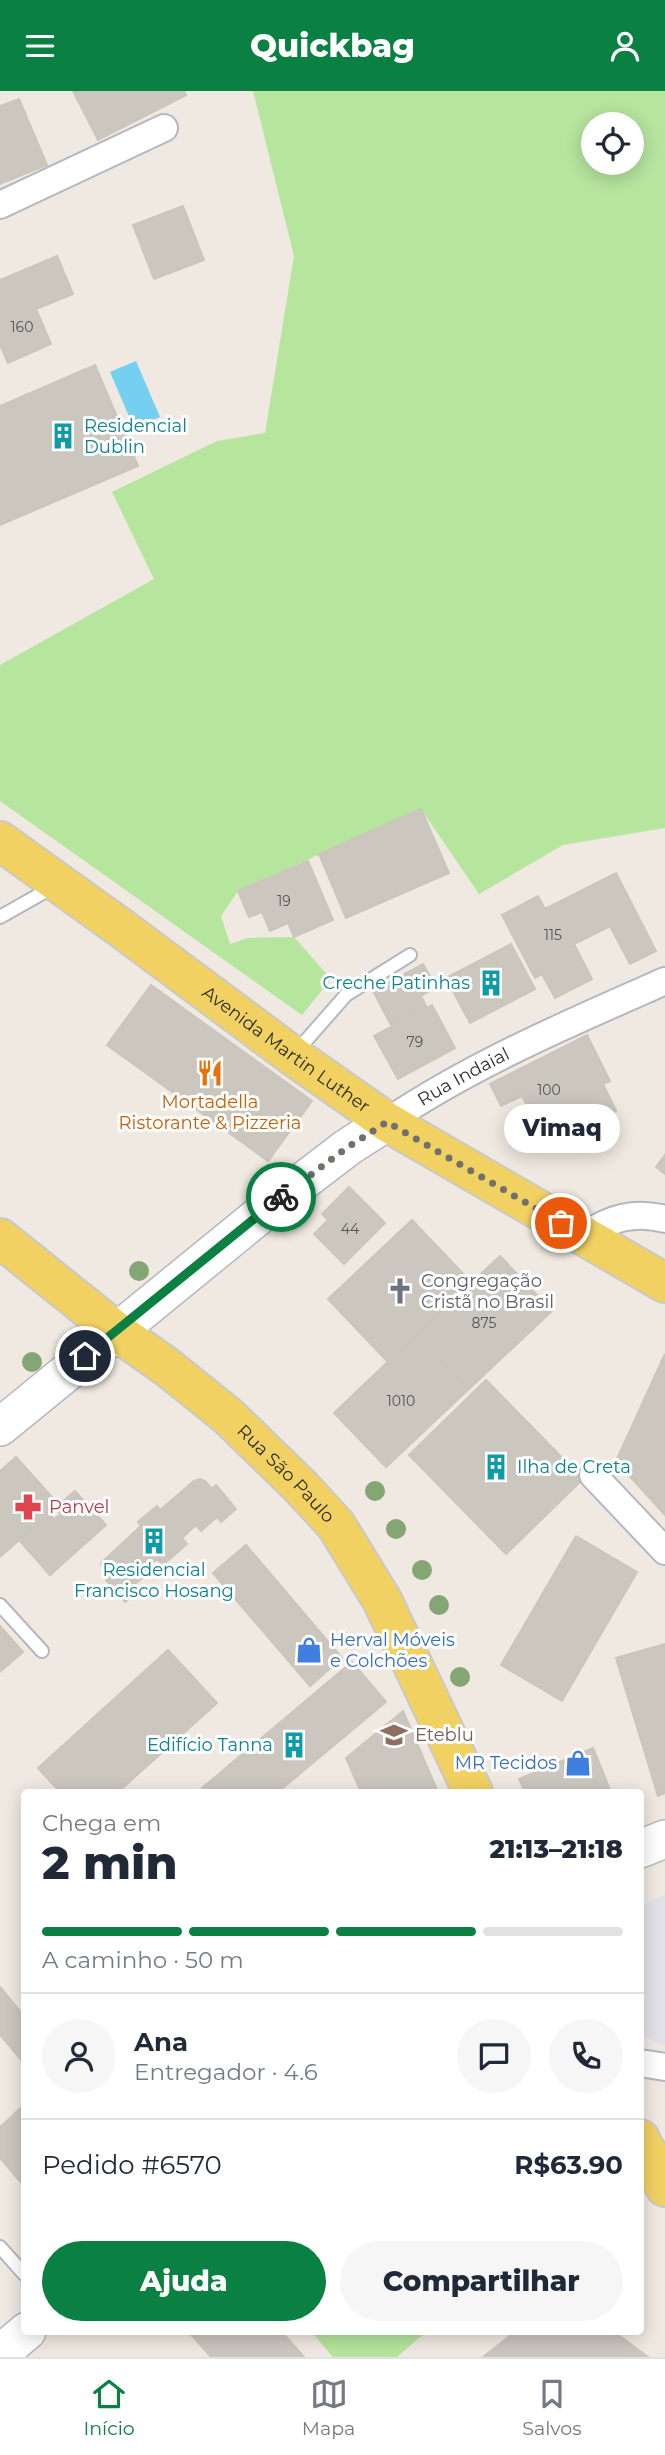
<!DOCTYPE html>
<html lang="pt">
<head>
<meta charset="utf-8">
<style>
  body { margin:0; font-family:Montserrat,sans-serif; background:#f6f6f7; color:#1f2937; height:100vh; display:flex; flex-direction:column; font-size:26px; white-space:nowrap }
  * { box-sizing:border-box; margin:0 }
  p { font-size:23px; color:#747a83 }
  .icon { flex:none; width:38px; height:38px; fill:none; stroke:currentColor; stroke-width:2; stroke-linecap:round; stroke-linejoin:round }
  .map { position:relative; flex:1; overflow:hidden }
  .drawer { position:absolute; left:21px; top:1698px; width:623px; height:546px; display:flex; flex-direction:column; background:#fff; border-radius:7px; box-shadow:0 4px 18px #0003 }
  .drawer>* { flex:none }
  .fabs { position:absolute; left:581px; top:21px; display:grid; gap:14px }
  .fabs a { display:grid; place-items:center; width:63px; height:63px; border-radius:50%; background:#fff; box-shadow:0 4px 18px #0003; font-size:35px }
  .pin { position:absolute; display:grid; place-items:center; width:60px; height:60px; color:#fff; margin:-30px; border:4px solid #fff; border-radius:50%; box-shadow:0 2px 7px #0007 }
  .courier { position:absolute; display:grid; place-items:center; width:70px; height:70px; margin:-35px; border:5px solid #0b8043; border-radius:50%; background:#fff; color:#222; box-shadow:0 2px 9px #0007 }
  .bubble { position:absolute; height:49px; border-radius:24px; background:#fff; box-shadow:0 4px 18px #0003; font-size:23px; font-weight:800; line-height:49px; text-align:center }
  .summary em { font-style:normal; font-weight:800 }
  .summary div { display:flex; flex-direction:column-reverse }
  .summary { display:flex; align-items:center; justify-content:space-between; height:119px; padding:0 21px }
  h1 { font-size:46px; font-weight:800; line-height:52px }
  .bar { display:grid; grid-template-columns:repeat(4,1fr); gap:10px 7px; align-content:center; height:84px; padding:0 21px }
  .bar i { height:9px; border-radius:5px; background:#e0e1e3 }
  .bar .selected { background:#0b8043 }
  .bar p { grid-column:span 4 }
  .line { display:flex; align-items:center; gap:18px; padding:0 21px; border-top:2px solid #e0e1e3 }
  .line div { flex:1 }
  .round { display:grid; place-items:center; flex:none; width:74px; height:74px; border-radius:37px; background:#f6f6f7 }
  .primary-button { display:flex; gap:14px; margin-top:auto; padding:14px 21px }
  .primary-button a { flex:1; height:80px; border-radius:42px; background:#0b8043; color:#fff; font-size:28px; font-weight:800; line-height:80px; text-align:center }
  .primary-button a+a { background:#f6f6f7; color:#1f2937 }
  header { display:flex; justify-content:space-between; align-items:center; height:91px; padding:0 21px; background:#0b8043; color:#fff; font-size:32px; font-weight:800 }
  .tabs { display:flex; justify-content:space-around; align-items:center; height:98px; border-top:2px solid #e0e1e3; background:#fff; font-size:19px; color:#747a83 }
  .tabs a { display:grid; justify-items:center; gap:4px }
  .tabs .selected { color:#0b8043 }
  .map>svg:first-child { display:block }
  .industrial { fill:#e3e1e8 }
  .green { fill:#b6e59e; fill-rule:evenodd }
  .water { fill:#75cff0 }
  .building { fill:#cbc7bf; stroke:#cbc5ba; stroke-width:2 }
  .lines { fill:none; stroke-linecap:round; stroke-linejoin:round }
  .lane-casing { stroke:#b4b7c1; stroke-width:16 }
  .street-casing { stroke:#b4b7c1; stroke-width:30 }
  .secondary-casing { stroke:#b4b7c1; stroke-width:40 }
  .primary-casing { stroke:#c9c9c9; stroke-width:42 }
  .lane { stroke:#fff; stroke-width:12 }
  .street { stroke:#fff; stroke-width:26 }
  .secondary { stroke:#fff; stroke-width:37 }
  .primary { stroke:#f2d163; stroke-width:38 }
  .tree { fill:#84a574 }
  .done { stroke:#726f6d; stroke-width:7; stroke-dasharray:0 12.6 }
  .route { stroke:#0b8043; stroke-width:9 }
  .labels { text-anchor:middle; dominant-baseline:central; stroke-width:6; stroke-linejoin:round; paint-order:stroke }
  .number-label { font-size:14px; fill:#555452 }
  .culture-label { font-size:18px; fill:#0d838f; stroke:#fff; text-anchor:start }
  .street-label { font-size:18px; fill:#2e2e2e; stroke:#fff }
  .food-label { font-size:18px; fill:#c56008; stroke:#fff }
  .worship-label { font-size:18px; fill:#5b616d; stroke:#fff; text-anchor:start }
  .health-label { font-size:18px; fill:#be3a42; stroke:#fff; text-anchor:start }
  .shop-label { font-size:18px; fill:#366cbe; stroke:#fff; text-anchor:start }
  .education-label { font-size:18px; fill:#785e54; stroke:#fff; text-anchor:start }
</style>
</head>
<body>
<header><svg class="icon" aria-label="menu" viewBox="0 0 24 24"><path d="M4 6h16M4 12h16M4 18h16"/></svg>Quickbag<svg class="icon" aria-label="person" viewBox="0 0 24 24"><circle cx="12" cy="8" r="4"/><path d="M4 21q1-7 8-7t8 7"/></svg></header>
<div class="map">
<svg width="665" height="2266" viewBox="0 0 665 2266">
  <rect width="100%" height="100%" fill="#efe9e1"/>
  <!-- industrial -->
  <path class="industrial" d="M665 1804V1956L641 1944 640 1814Z"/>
  <!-- green -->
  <path class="green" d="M253 0H665V737L563 754 479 803 421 718 238 800 221 825 230 853 248 847 294 846 331 888 302 924 0 710V574L154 488 112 401 217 350 265 342 294 165ZM593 33H632V72H593Z
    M311 2240H427L397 2266H333Z"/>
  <!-- water -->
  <path class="water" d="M136 270 160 326 134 337 110 281Z"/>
  <!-- building -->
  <path class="building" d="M73 0H184L186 4 98 49Z
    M19 8 47 74 0 93V15Z
    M183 115 204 169 154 188 133 134Z
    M57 165 73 203 36 218 51 253 8 272 0 254V189Z
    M95 274 138 375 0 434V315Z
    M421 718 449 782 346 827 319 763Z
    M308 770 333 829 294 846 288 832 270 840 262 821 249 826 238 800Z
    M616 782 656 860 630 873 610 835 574 853 592 888 555 907 542 883 535 887 502 824 538 805 545 818Z
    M511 853 535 898 470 932 446 887Z
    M423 873 436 896 421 905 426 915 391 934 373 900Z
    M151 894 312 1010 268 1070 107 954Z
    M432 914 455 957 398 988 374 945Z
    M587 944 610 990 603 993 616 1020 554 1052 540 1024 534 1028 522 1005 501 1015 490 993Z
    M665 1064V1083L656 1076Z
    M349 1096 385 1132 344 1173 314 1143 328 1129 322 1123Z
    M412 1129 472 1192 388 1271 328 1208Z
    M500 1165 552 1220 469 1298 417 1243Z
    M417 1243 469 1298 386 1376 334 1322Z
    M665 1263V1424L616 1370Z
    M486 1289 583 1388 506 1463 409 1364Z
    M16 1366 59 1414 0 1466V1380Z
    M200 1388 205 1390 212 1398 216 1394 236 1418 221 1431 217 1426 201 1440 196 1434 182 1447 187 1453 163 1474 157 1468 146 1477 149 1481 133 1495 138 1501 125 1511 106 1489 109 1486 103 1478 101 1472 141 1435 138 1431 157 1415 160 1419 194 1390Z
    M75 1400 106 1434 50 1484 19 1449 49 1423 54 1428 61 1423 55 1417Z
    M576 1445 637 1481 562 1610 501 1574Z
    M246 1454 342 1567 310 1595 213 1482Z
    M0 1535 23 1561 0 1581Z
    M665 1553V1702L658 1705 616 1567Z
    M168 1559 217 1612 118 1701H60L38 1677Z
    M352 1571 386 1611 278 1701H205L202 1697Z
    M403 1620 438 1701H361L346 1667Z
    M593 1657 611 1701H525L519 1688Z
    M0 1896 24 1925V1972L0 1944Z
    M24 2014V2095L0 2067V2036Z
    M188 2240H281L304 2266H211Z
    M516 2240H613L648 2266H483Z"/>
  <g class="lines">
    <!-- lane casing -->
    <g class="lane-casing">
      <path id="lane" d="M0 826 53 796
        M295 962 346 904 410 864
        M0 1514 42 1560
        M0 2156 24 2183"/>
    </g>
    <!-- street casing -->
    <g class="street-casing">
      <g id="street">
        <path d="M0 114 164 37"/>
        <path id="s1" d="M387 1031C473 973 570 932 665 890"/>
        <path d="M585 1144C611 1127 634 1120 665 1128"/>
        <path d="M593 1384 665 1460"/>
        <path d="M640 1972 665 1976"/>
      </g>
    </g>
    <!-- secondary casing -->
    <g class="secondary-casing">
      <path id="secondary" d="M0 1336 272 1114 348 1056 387 1031
        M640 1758 665 1748
        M0 2263 27 2240"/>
    </g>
    <!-- primary casing -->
    <g class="primary-casing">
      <g id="primary">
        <path id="s2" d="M0 750 121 837 293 965 387 1031 665 1192"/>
        <path id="s3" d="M0 1147 116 1240 167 1276 228 1325 300 1395 336 1434 382 1509 473 1701"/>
        <path d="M640 2048 665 2096"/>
      </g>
    </g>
    <!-- lane -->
    <use href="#lane" class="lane"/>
    <!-- street -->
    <use href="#street" class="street"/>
    <!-- secondary -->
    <use href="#secondary" class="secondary"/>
    <!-- primary -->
    <use href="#primary" class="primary"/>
  </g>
  <!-- trees -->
  <g class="tree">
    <circle cx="139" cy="1180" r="10"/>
    <circle cx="32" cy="1271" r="10"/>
    <circle cx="375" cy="1400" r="10"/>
    <circle cx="396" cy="1438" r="10"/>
    <circle cx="422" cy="1479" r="10"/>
    <circle cx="439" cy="1514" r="10"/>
    <circle cx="460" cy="1586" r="10"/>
  </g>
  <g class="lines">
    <!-- done -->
    <path class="done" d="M281 1106 348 1056 387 1031 561 1132"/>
    <!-- route -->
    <path class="route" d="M85 1265 281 1106"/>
  </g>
  <!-- icons -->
  <defs>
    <g id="building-bare" transform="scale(2.1)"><path d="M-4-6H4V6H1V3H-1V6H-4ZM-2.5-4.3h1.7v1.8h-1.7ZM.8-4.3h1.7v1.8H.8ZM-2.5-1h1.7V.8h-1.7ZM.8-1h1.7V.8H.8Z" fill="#0f9aa8" stroke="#fff" stroke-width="2.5" paint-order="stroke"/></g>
    <g id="restaurant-bare" transform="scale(2.1)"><path d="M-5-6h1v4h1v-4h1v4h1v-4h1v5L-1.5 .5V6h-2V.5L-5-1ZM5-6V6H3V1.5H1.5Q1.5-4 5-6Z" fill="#e8710a" stroke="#fff" stroke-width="2.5" paint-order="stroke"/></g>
    <g id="church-bare" transform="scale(2.1)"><path d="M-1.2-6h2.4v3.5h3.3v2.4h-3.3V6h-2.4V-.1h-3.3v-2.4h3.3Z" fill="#6b7280" stroke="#fff" stroke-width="2.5" paint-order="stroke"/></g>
    <g id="pharmacy-bare" transform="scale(2.1)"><path d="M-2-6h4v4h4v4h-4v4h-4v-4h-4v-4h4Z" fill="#e0444e" stroke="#fff" stroke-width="2.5" paint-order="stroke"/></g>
    <g id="shop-bare" transform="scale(2.1)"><path d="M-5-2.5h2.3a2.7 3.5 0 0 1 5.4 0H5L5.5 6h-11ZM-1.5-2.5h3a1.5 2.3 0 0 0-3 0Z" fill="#3f7fe0" stroke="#fff" stroke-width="2.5" paint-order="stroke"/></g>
    <g id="university-bare" transform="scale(2.1)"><path d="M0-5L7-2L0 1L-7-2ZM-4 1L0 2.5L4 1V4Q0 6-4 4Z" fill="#8d6e63" stroke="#fff" stroke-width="2.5" paint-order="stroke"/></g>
  </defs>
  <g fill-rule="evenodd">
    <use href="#building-bare" x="63" y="345"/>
    <use href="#building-bare" x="491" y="892"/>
    <use href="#restaurant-bare" x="210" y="982"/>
    <use href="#church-bare" x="400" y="1200"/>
    <use href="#building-bare" x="496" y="1376"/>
    <use href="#pharmacy-bare" x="28" y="1416"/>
    <use href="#building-bare" x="154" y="1450"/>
    <use href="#shop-bare" x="309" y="1559"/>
    <use href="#university-bare" x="394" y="1644"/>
    <use href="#building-bare" x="294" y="1654"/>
    <use href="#shop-bare" x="578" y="1672"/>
  </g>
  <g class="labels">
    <!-- number labels -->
    <g class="number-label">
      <text x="22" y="236">160</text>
      <text x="284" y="810">19</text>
      <text x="553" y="844">115</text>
      <text x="415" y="951">79</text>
      <text x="549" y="999">100</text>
      <text x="350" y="1138">44</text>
      <text x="484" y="1232">875</text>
      <text x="401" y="1310">1010</text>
    </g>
    <!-- culture labels -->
    <g class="culture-label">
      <text x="84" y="335">Residencial<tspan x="84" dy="21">Dublin</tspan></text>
      <text x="470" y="892" text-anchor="end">Creche Patinhas</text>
      <text x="517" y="1376">Ilha de Creta</text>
      <text x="154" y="1479" text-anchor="middle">Residencial<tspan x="154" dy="21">Francisco Hosang</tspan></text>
      <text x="273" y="1654" text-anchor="end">Edifício Tanna</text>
    </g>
    <!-- street labels -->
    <g class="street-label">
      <text stroke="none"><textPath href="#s2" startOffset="354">Avenida Martin Luther</textPath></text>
      <text stroke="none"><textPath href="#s1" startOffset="89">Rua Indaial</textPath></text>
      <text stroke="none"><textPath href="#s3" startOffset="371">Rua São Paulo</textPath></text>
    </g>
    <!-- food labels -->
    <g class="food-label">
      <text x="210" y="1011">Mortadella<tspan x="210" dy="21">Ristorante &amp; Pizzeria</tspan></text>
    </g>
    <!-- worship labels -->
    <g class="worship-label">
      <text x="421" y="1190">Congregação<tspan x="421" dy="21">Cristã no Brasil</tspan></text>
    </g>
    <!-- health labels -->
    <g class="health-label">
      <text x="49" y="1416">Panvel</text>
    </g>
    <!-- shop labels -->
    <g class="shop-label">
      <text x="330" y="1549">Herval Móveis<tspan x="330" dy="21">e Colchões</tspan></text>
      <text x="557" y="1672" text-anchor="end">MR Tecidos</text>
    </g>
    <!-- education labels -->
    <g class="education-label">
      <text x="415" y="1644">Eteblu</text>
    </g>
  </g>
</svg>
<div class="fabs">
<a><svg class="icon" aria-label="locate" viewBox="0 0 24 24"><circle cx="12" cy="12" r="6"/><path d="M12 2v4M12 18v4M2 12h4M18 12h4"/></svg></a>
</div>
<div class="pin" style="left:561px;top:1132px;background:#ea580c"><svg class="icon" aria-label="bag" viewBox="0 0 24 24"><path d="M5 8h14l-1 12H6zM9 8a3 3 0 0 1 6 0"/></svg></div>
<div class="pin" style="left:85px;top:1265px;background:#1f2937"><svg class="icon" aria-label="home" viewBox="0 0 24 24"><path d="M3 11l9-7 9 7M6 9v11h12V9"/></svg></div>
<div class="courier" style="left:281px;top:1106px"><svg class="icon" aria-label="bike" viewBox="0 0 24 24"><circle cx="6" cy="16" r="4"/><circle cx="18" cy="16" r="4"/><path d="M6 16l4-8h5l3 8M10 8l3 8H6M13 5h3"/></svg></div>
<div class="bubble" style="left:504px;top:1013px;width:116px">Vimaq</div>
<section class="drawer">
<div class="summary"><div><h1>2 min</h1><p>Chega em</p></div><em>21:13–21:18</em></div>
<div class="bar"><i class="selected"></i><i class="selected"></i><i class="selected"></i><i></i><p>A caminho · 50 m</p></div>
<div class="line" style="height:126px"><a class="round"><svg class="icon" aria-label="person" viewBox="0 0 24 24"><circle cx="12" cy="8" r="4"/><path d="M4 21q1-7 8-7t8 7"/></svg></a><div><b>Ana</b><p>Entregador · 4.6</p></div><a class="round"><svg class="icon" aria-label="chat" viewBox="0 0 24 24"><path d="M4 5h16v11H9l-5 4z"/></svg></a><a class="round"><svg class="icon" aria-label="phone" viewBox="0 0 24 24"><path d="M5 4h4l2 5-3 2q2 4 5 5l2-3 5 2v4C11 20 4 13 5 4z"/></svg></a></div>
<div class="line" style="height:91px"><div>Pedido #6570</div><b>R$63.90</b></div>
<div class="primary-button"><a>Ajuda</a><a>Compartilhar</a></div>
</section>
</div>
<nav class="tabs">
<a class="selected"><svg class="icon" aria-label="home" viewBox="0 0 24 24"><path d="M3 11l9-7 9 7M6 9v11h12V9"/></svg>Início</a>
<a><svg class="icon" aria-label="map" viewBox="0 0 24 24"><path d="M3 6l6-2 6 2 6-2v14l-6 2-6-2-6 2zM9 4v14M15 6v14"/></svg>Mapa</a>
<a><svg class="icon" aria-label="saved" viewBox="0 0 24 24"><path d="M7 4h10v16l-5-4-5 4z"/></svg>Salvos</a>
</nav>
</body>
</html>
